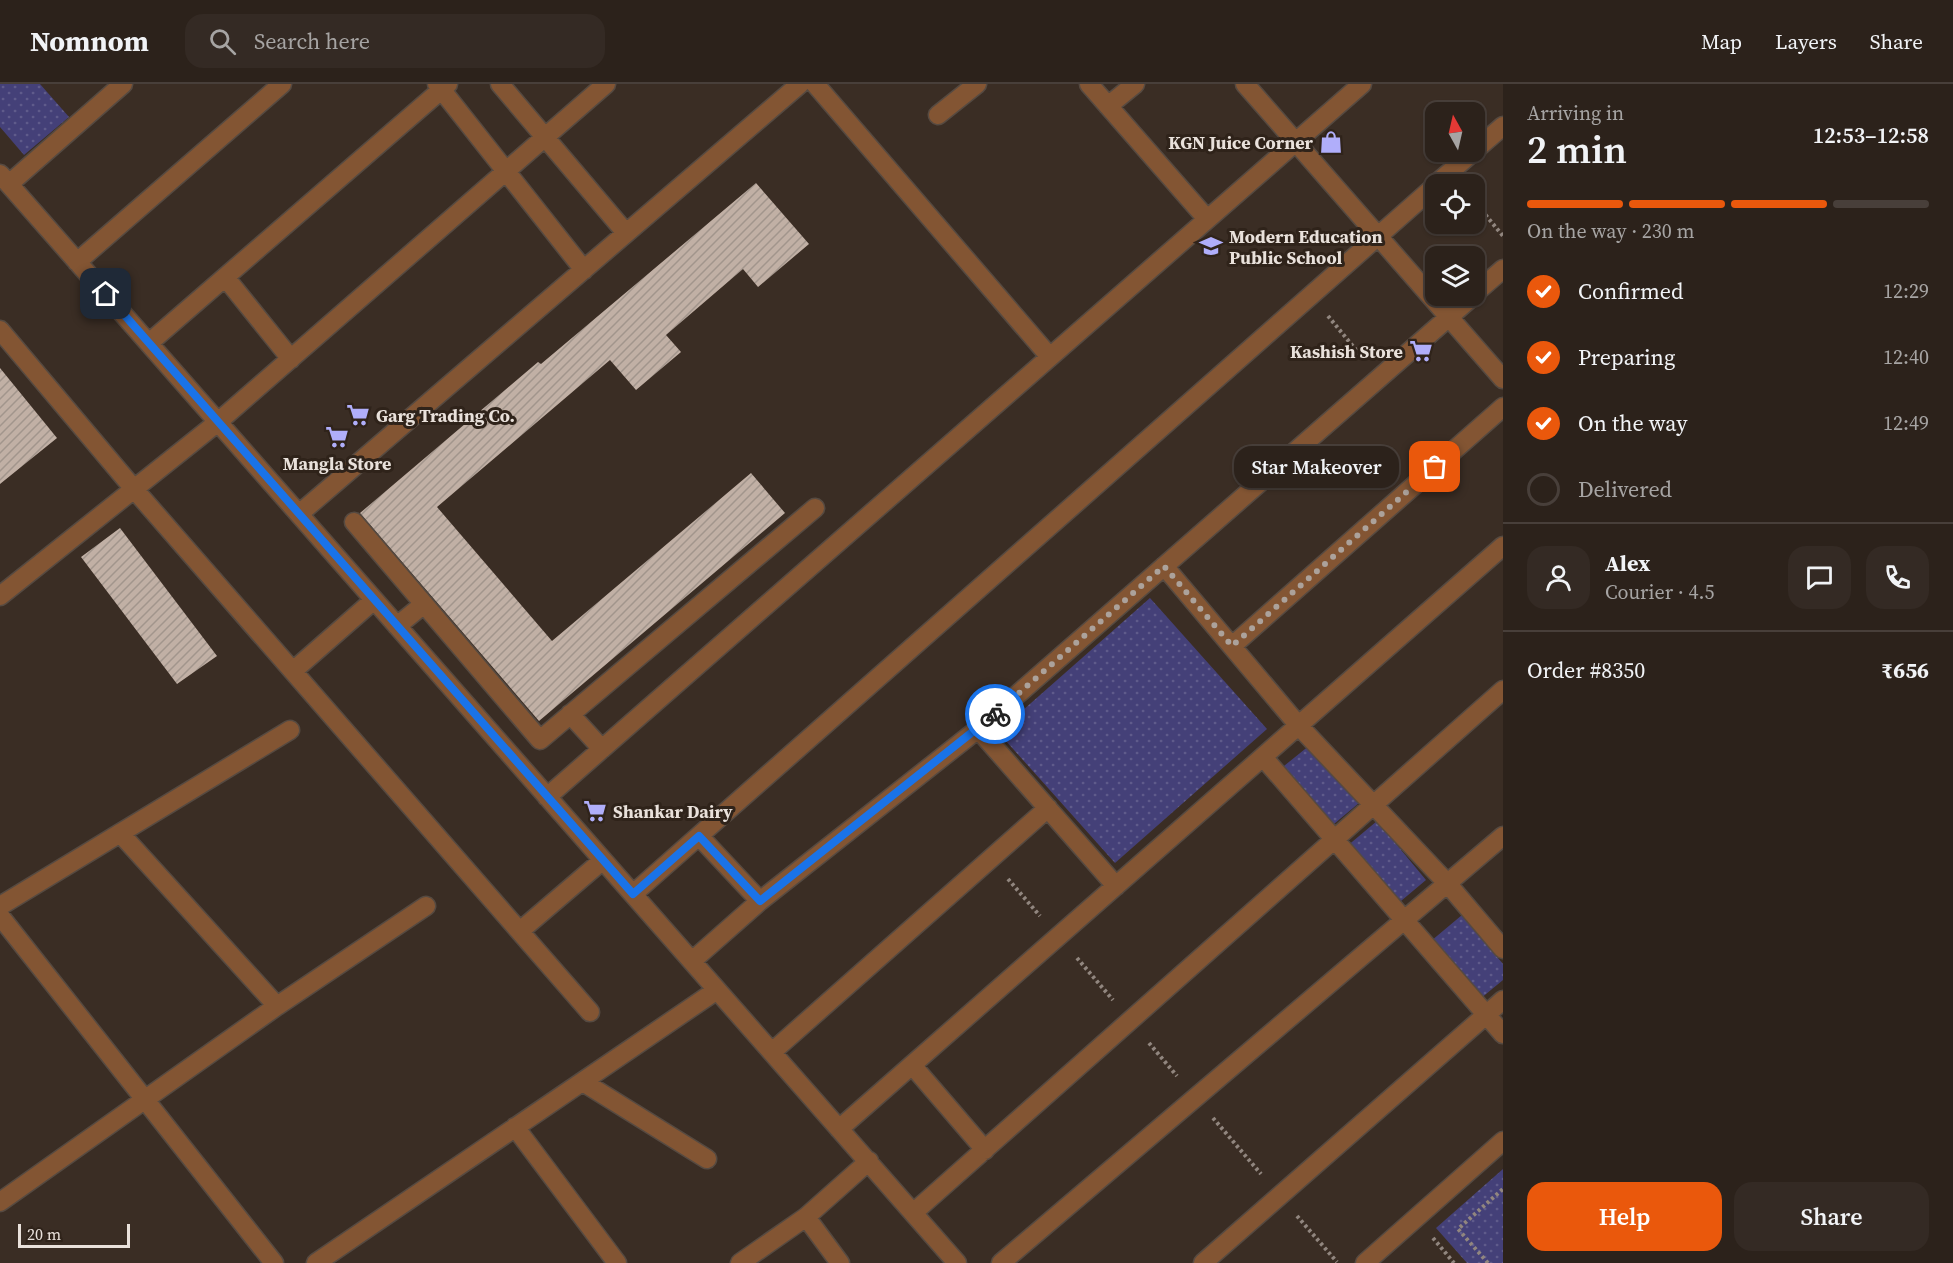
<!DOCTYPE html>
<html lang="en">
<head>
<meta charset="utf-8">
<style>
  body { margin:0; font-family:"Source Serif 4",serif; background:#342a24; color:#f1f3f6; height:100vh; display:flex; flex-direction:column; font-size:22px; white-space:nowrap }
  * { box-sizing:border-box; margin:0 }
  p { font-size:20px; color:#a6a4a3 }
  .icon { flex:none; width:33px; height:33px; fill:none; stroke:currentColor; stroke-width:2; stroke-linecap:round; stroke-linejoin:round }
  .map { position:relative; flex:1; overflow:hidden }
  .side { display:flex; flex-direction:column; background:#2c221b; width:450px }
  .side>* { flex:none }
  .needle { width:39px; rotate:352deg }
  .controls { position:absolute; left:1425px; top:18px; display:grid; gap:12px }
  .controls a { display:grid; place-items:center; width:60px; height:60px; border-radius:12px; background:#2c221b; box-shadow:0 2px 4px #0004,0 0 0 2px #483f3a; font-size:30px }
  .scale { position:absolute; left:18px; bottom:15px; width:112px; box-sizing:border-box; padding-left:6px; border:3px solid #e9e1db; border-top:0; font-size:16px; line-height:21px; white-space:nowrap; color:#e9e1db; -webkit-text-stroke:4px #2f231a; paint-order:stroke }
  .pin { position:absolute; display:grid; place-items:center; width:51px; height:51px; color:#fff; margin:-26px; border-radius:12px; box-shadow:0 3px 9px #0006 }
  .courier { position:absolute; display:grid; place-items:center; width:60px; height:60px; margin:-30px; border:4px solid #1a73e8; border-radius:50%; background:#fff; color:#222; box-shadow:0 2px 8px #0007 }
  .bubble { position:absolute; height:42px; border-radius:18px; background:#2c221b; box-shadow:0 2px 4px #0004,0 0 0 2px #483f3a; font-size:20px; font-weight:600; line-height:42px; text-align:center }
  .headline em { font-style:normal; font-weight:600 }
  .headline div { display:flex; flex-direction:column-reverse }
  .headline { display:flex; align-items:center; justify-content:space-between; height:102px; padding:0 24px }
  h1 { font-size:39px; font-weight:600; line-height:45px }
  .bar { display:grid; grid-template-columns:repeat(4,1fr); gap:9px 6px; align-content:center; height:72px; padding:0 24px }
  .bar i { height:8px; border-radius:4px; background:#483f3a }
  .bar .selected { background:#ea580c }
  .bar p { grid-column:span 4 }
  .line { display:flex; align-items:center; gap:15px; padding:0 24px; border-top:2px solid #483f3a }
  .line div { flex:1 }
  .round { display:grid; place-items:center; flex:none; width:63px; height:63px; border-radius:18px; background:#342a24 }
  ol { padding:0 24px; list-style:none }
  li { display:flex; align-items:center; gap:18px; height:66px }
  li p { margin-inline-start:auto }
  li .icon { padding:6px; border-radius:50%; background:#ea580c; color:#fff; stroke-width:4 }
  li:last-child { color:#a6a4a3 }
  li i { width:33px; height:33px; border:3px solid #483f3a; border-radius:50% }
  .action { display:flex; gap:12px; margin-top:auto; padding:12px 24px }
  .action a { flex:1; height:69px; border-radius:18px; background:#ea580c; color:#fff; font-size:24px; font-weight:600; line-height:69px; text-align:center }
  .action a+a { background:#342a24; color:#f1f3f6 }
  header { display:flex; align-items:center; gap:36px; box-sizing:border-box; height:84px; padding:0 30px; background:#2c221b; border-bottom:2px solid #483f3a }
  header strong { font-size:28px }
  nav { display:flex; gap:33px; margin-inline-start:auto; font-size:21px }
  .search { width:420px; height:54px; background:#342a24; display:flex; align-items:center; gap:15px; box-sizing:border-box; padding:0 21px; border-radius:18px; color:#a6a4a3; font-size:22px }
  main { display:flex; flex:1; min-height:0 }
  .map>svg:first-child { display:block }
  .park { fill:url(#park-dots) }
  .building { fill:url(#building-hatch) }
  .lines { fill:none; stroke-linecap:round; stroke-linejoin:round }
  .minor-casing { stroke:#564a41; stroke-width:21 }
  .path { stroke:#91867f; stroke-width:4; stroke-dasharray:3 3; stroke-linecap:butt }
  .minor { stroke:#835533; stroke-width:18 }
  .done { stroke:#aca29b; stroke-width:6; stroke-dasharray:0 10.8 }
  .route { stroke:#1a73e8; stroke-width:8 }
  .labels { text-anchor:middle; dominant-baseline:central; stroke-width:6; stroke-linejoin:round; paint-order:stroke }
  .poi-label { font-size:18px; font-weight:bold; fill:#e9e1db; stroke:#2f231a; text-anchor:start }
</style>
</head>
<body>
<header>
<strong>Nomnom</strong>
<div class="search"><svg class="icon" aria-label="search" viewBox="0 0 24 24"><circle cx="10" cy="10" r="6"/><path d="M15 15l6 6"/></svg>Search here</div>
<nav><a>Map</a><a>Layers</a><a>Share</a></nav>
</header>
<main>
<div class="map">
<svg width="1503" height="1179" viewBox="0 0 1503 1179">
  <defs>
    <pattern id="park-dots" width="8" height="8" patternUnits="userSpaceOnUse" patternTransform="scale(1.5)"><rect width="8" height="8" fill="#444078"/><path d="M2 2h.1M6 6h.1" fill="none" stroke="#5f5b8b" stroke-width="1.8" stroke-linecap="round"/></pattern>
    <pattern id="building-hatch" width="6" height="6" patternUnits="userSpaceOnUse" patternTransform="scale(1.5)"><rect width="6" height="6" fill="#c1b0a5"/><path d="M-1 1l2-2M0 6l6-6M5 7l2-2" fill="none" stroke="#a2958c"/></pattern>
  </defs>
  <rect width="100%" height="100%" fill="#3a2d24"/>
  <!-- park -->
  <path class="park" d="M0 0H40L69 33 24 71 0 43Z
    M1150 514 1267 645 1115 779 998 648Z
    M1310 661 1359 719 1328 745 1279 686Z
    M1377 737 1426 796 1395 822 1346 763Z
    M1462 831 1503 880V896L1480 915 1431 857Z
    M1503 1085V1179H1467L1436 1144Z"/>
  <!-- building -->
  <path class="building" d="M756 99 809 160 758 203 743 185 666 251 681 268 636 306 610 276 437 423 552 557 751 389 785 429 539 637 360 429 538 278 541 280Z
    M0 284 57 354 0 400Z
    M120 444 217 572 177 600 81 473Z"/>
  <g class="lines">
    <!-- minor casing -->
    <g class="minor-casing">
      <path id="minor" d="M437 0 584 186
        M500 0 626 149
        M815 0 1050 273
        M1089 0 1207 135
        M1245 0 1503 295
        M1108 22 1135 0
        M938 31 977 0
        M1474 67 1503 42
        M0 90 957 1179
        M9 100 123 0
        M1436 100 1473 68
        M77 178 282 0
        M225 193 291 275
        M1474 210 1503 185
        M0 246 134 405 590 928
        M149 259 448 0
        M299 430 800 0
        M354 438 540 656 815 424
        M1164 482 1299 642 1447 799 1503 865
        M0 512 218 338 606 0
        M397 542 424 520
        M1232 562 1503 323
        M293 587 374 516
        M570 630 602 665
        M978 645 1116 802
        M1263 673 1503 950
        M547 713 1362 0
        M120 749 277 922
        M699 752 760 817
        M633 810 1436 101
        M0 822 290 646
        M0 832 274 1179
        M520 847 603 776
        M692 877 760 817 978 645 1473 212
        M772 968 1048 724
        M912 981 985 1066
        M583 998 707 1075
        M515 1043 617 1179
        M839 1045 1503 462
        M0 1118 277 922 426 822
        M913 1129 1503 606
        M806 1133 840 1179
        M316 1179 717 906
        M740 1179 806 1133 869 1077
        M1001 1179 1503 752
        M1203 1179 1503 916
        M1365 1179 1503 1057"/>
    </g>
    <!-- path -->
    <path class="path" d="M1474 117 1503 152
      M1328 232 1361 272
      M1008 795 1040 832
      M1077 874 1113 916
      M1149 959 1177 992
      M1213 1034 1261 1090
      M1297 1132 1337 1178
      M1433 1154 1454 1179
      M1488 1179 1458 1145 1503 1105"/>
    <!-- minor -->
    <use href="#minor" class="minor"/>
  </g>
  <g class="lines">
    <!-- done -->
    <path class="done" d="M995 630 1164 482 1232 562 1435 383"/>
    <!-- route -->
    <path class="route" d="M106 210 633 810 699 752 760 817 995 630"/>
  </g>
  <!-- icons -->
  <defs>
    <g id="shop-bare" transform="scale(1.8)"><path d="M-5-2.5h2.3a2.7 3.5 0 0 1 5.4 0H5L5.5 6h-11ZM-1.5-2.5h3a1.5 2.3 0 0 0-3 0Z" fill="#b0aefa" stroke="#2f231a" stroke-width="2.5" paint-order="stroke"/></g>
    <g id="school-bare" transform="scale(1.8)"><path d="M0-5L7-2L0 1L-7-2ZM-4 1L0 2.5L4 1V4Q0 6-4 4Z" fill="#b0aefa" stroke="#2f231a" stroke-width="2.5" paint-order="stroke"/></g>
    <g id="supermarket-bare" transform="scale(1.8)"><path d="M-6-5.5h2.5l.6 2H6L4.5 2H-2.5L-4.4-4H-6ZM-1.5 3.2a1.3 1.3 0 1 0 .1 0ZM3 3.2a1.3 1.3 0 1 0 .1 0Z" fill="#b0aefa" stroke="#2f231a" stroke-width="2.5" paint-order="stroke"/></g>
  </defs>
  <g fill-rule="evenodd">
    <use href="#shop-bare" x="1331" y="58"/>
    <use href="#school-bare" x="1211" y="162"/>
    <use href="#supermarket-bare" x="1421" y="267"/>
    <use href="#supermarket-bare" x="358" y="331"/>
    <use href="#supermarket-bare" x="337" y="353"/>
    <use href="#supermarket-bare" x="595" y="727"/>
  </g>
  <g class="labels">
    <!-- poi labels -->
    <g class="poi-label">
      <text x="1313" y="58" text-anchor="end">KGN Juice Corner</text>
      <text x="1229" y="152">Modern Education<tspan x="1229" dy="21">Public School</tspan></text>
      <text x="1403" y="267" text-anchor="end">Kashish Store</text>
      <text x="376" y="331">Garg Trading Co.</text>
      <text x="337" y="379" text-anchor="middle">Mangla Store</text>
      <text x="613" y="727">Shankar Dairy</text>
    </g>
  </g>
</svg>
<div class="controls">
<a><svg class="needle" viewBox="-14 -14 28 28"><path d="M0-13l5 13h-10z" fill="#e53935"/><path d="M0 13l5-13h-10z" fill="#a6a4a3"/></svg></a>
<a><svg class="icon" aria-label="locate" viewBox="0 0 24 24"><circle cx="12" cy="12" r="6"/><path d="M12 2v4M12 18v4M2 12h4M18 12h4"/></svg></a>
<a><svg class="icon" aria-label="layers" viewBox="0 0 24 24"><path d="M12 4l9 5-9 5-9-5zM3 14l9 5 9-5"/></svg></a>
</div>
<div class="scale">20 m</div>
<div class="pin" style="left:1435px;top:383px;background:#ea580c"><svg class="icon" aria-label="bag" viewBox="0 0 24 24"><path d="M5 8h14l-1 12H6zM9 8a3 3 0 0 1 6 0"/></svg></div>
<div class="pin" style="left:106px;top:210px;background:#1f2937"><svg class="icon" aria-label="home" viewBox="0 0 24 24"><path d="M3 11l9-7 9 7M6 9v11h12V9"/></svg></div>
<div class="courier" style="left:995px;top:630px"><svg class="icon" aria-label="bike" viewBox="0 0 24 24"><circle cx="6" cy="16" r="4"/><circle cx="18" cy="16" r="4"/><path d="M6 16l4-8h5l3 8M10 8l3 8H6M13 5h3"/></svg></div>
<div class="bubble" style="left:1234px;top:362px;width:165px">Star Makeover</div>
</div>
<section class="side">
<div class="headline"><div><h1>2 min</h1><p>Arriving in</p></div><em>12:53–12:58</em></div>
<div class="bar"><i class="selected"></i><i class="selected"></i><i class="selected"></i><i></i><p>On the way · 230 m</p></div>
<ol>
<li><svg class="icon" aria-label="check" viewBox="0 0 24 24"><path d="M5 12l5 5 9-10"/></svg>Confirmed<p>12:29</p></li>
<li><svg class="icon" aria-label="check" viewBox="0 0 24 24"><path d="M5 12l5 5 9-10"/></svg>Preparing<p>12:40</p></li>
<li><svg class="icon" aria-label="check" viewBox="0 0 24 24"><path d="M5 12l5 5 9-10"/></svg>On the way<p>12:49</p></li>
<li><i></i>Delivered</li>
</ol>
<div class="line" style="height:108px"><a class="round"><svg class="icon" aria-label="person" viewBox="0 0 24 24"><circle cx="12" cy="8" r="4"/><path d="M4 21q1-7 8-7t8 7"/></svg></a><div><b>Alex</b><p>Courier · 4.5</p></div><a class="round"><svg class="icon" aria-label="chat" viewBox="0 0 24 24"><path d="M4 5h16v11H9l-5 4z"/></svg></a><a class="round"><svg class="icon" aria-label="phone" viewBox="0 0 24 24"><path d="M5 4h4l2 5-3 2q2 4 5 5l2-3 5 2v4C11 20 4 13 5 4z"/></svg></a></div>
<div class="line" style="height:78px"><div>Order #8350</div><b>₹656</b></div>
<div class="action"><a>Help</a><a>Share</a></div>
</section>
</main>
</body>
</html>
